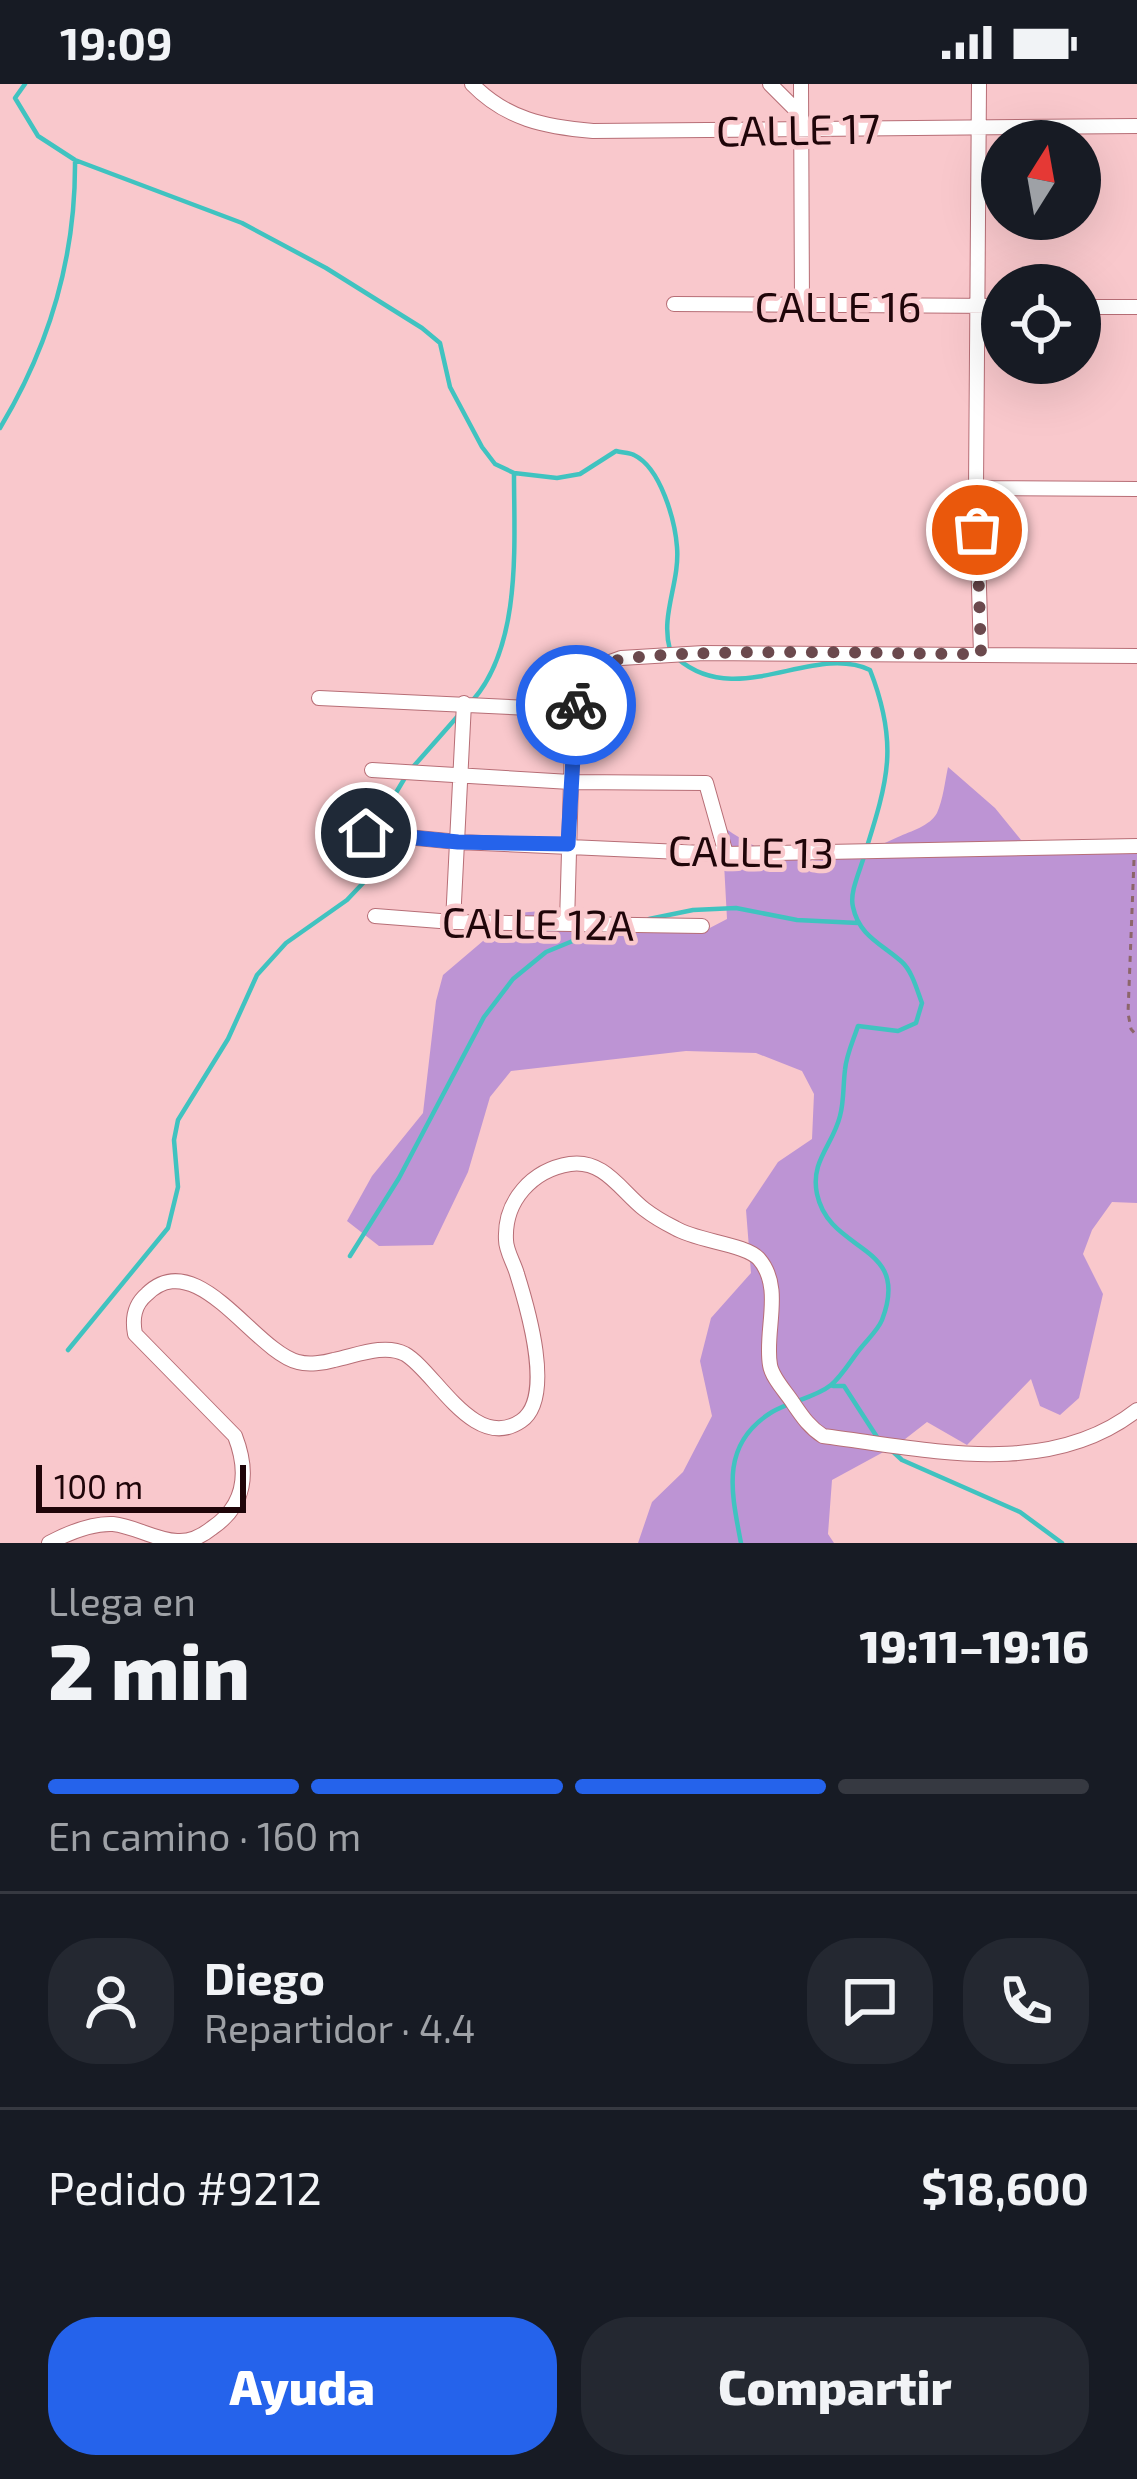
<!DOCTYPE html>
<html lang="es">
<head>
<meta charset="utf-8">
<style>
  body { margin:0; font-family:"Exo 2",sans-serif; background:#242831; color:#f1f3f6; height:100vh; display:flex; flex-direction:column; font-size:45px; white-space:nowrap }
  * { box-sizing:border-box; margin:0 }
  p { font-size:39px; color:#9ea1a6 }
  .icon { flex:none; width:66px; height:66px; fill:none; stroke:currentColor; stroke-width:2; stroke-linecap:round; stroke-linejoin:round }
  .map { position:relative; height:1459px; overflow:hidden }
  .drawer { display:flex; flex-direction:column; background:#171b24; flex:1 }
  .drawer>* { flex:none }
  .needle { width:78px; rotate:11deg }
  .fabs { position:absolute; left:981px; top:36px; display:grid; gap:24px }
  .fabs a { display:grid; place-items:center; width:120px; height:120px; border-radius:50%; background:#171b24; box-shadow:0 12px 48px #0002; font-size:60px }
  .scale { position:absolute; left:36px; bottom:30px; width:210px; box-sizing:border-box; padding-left:12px; border:6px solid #1f0509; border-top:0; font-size:33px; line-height:42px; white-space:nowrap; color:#1f0509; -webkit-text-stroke:9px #f9c8cc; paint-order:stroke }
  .pin { position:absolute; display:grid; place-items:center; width:102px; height:102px; color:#fff; margin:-51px; border:6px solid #fff; border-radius:50%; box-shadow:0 3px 12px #0007 }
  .courier { position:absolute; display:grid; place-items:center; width:120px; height:120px; margin:-60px; border:9px solid #2563eb; border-radius:50%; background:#fff; color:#222; box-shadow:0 3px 15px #0007 }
  .headline em { font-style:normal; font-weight:800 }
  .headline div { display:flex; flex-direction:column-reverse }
  .headline { display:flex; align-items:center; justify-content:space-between; height:204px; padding:0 48px }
  h1 { font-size:78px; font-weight:800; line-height:90px }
  .bar { display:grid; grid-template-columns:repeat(4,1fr); gap:18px 12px; align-content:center; height:144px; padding:0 48px }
  .bar i { height:15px; border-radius:9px; background:#363941 }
  .bar .current { background:#2563eb }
  .bar p { grid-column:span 4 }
  .line { display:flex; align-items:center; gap:30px; padding:0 48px; border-top:3px solid #363941 }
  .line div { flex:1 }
  .round { display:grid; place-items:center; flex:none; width:126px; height:126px; border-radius:48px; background:#242831 }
  .button { display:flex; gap:24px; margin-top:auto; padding:24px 48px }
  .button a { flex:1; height:138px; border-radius:48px; background:#2563eb; color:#fff; font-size:48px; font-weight:800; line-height:138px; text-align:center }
  .button a+a { background:#242831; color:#f1f3f6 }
  .status { display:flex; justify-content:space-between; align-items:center; height:84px; padding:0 60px; background:#171b24; direction:ltr }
  .status svg { height:33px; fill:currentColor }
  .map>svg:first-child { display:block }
  .green { fill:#bd94d4 }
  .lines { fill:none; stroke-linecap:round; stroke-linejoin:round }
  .stream { stroke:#40c3c0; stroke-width:4.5 }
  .street-casing { stroke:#b76e76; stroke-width:16 }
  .path { stroke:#8c666a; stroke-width:3; stroke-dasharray:6 6; stroke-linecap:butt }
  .street { stroke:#fff; stroke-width:14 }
  .done { stroke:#6b494d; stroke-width:12; stroke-dasharray:0 21.6 }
  .route { stroke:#2563eb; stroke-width:15 }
  .labels { text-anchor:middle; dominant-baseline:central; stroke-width:9; stroke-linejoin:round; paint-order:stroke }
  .street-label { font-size:42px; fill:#1f0509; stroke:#f9c8cc }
</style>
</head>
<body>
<div class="status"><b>19:09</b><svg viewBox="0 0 49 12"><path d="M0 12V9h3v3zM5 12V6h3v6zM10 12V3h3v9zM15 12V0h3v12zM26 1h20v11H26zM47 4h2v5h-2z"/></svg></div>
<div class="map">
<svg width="1137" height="1459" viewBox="0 0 1137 1459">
  <rect width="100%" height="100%" fill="#f9c8cc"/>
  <!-- green -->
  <path class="green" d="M948 683 995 724 1021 756 1137 768V1119L1112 1118 1092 1146 1083 1170 1103 1210 1079 1314 1060 1331 1040 1322 1031 1295 967 1361 927 1338 900 1359 832 1396 828 1450 834 1459H638L652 1418 683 1388 712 1332 700 1277 711 1234 751 1189 746 1126 778 1078 812 1055 814 1010 802 987 756 969 686 967 511 987 490 1013 468 1088 433 1161 379 1162 347 1137 372 1092 423 1029 436 917 443 891 516 829 569 825 641 843 704 847 727 835 722 742C783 786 831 785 898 753 911 747 930 742 937 729 943 716 945 697 948 683Z"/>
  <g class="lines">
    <!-- stream -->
    <path class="stream" d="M25 0 15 14 38 52 75 76 242 139 326 184 422 244 440 259 450 303 482 363 495 380 514 389 557 394 580 390 616 367C622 369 629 368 634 371 661 384 675 437 677 463 680 499 660 531 670 566
      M0 344C50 261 76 173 75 76
      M678 575C738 626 813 559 870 586 899 660 888 696 865 769 861 785 849 808 853 823 859 852 882 860 902 878 912 887 917 906 922 919L916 939 898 947 858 942C853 957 846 972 845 986 843 1002 844 1018 840 1032 833 1061 810 1077 817 1110 830 1171 912 1158 882 1236 878 1246 867 1256 860 1265 851 1276 842 1292 831 1301 815 1314 790 1317 772 1328 720 1360 731 1407 741 1459
      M473 616C522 560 514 459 514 390
      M413 683 457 633
      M649 835 693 826 736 824 797 836 858 839
      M350 1172 399 1094 484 933 513 895 546 868 597 847
      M68 1266 168 1144 178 1103 174 1056 178 1036 228 955 257 891 286 859 347 816 364 798 381 759 394 712 406 692
      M833 1302H844L877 1353
      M890 1365 902 1376 1020 1428 1062 1459"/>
    <!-- street casing -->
    <g class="street-casing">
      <path id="street" d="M472 0C506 35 545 43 593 47L1137 42
        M770 0 800 30
        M801 0 802 221
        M979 0 976 404 981 570
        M674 220 1002 222
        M1080 223H1137
        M976 404 1137 405
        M319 614 573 626
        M372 686 570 698 706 699 726 770
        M366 749 458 758 726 770 1137 762
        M375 832 453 838 702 842
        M453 838 464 619
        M567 839 573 626 599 582 621 574 704 569 1137 572
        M49 1459C68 1449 91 1439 113 1440 134 1442 155 1456 177 1457 190 1458 202 1452 212 1444 246 1421 249 1388 235 1352L135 1250C132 1234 134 1221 147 1210 197 1161 254 1267 298 1278 308 1281 324 1279 334 1276 355 1272 384 1259 405 1270 435 1287 474 1369 521 1337 555 1314 527 1222 517 1190 514 1179 506 1167 506 1156 504 1117 532 1086 570 1080 604 1075 621 1107 644 1125 653 1132 665 1139 675 1144 696 1157 746 1160 759 1175 784 1204 764 1247 770 1281 772 1294 786 1308 793 1319 802 1332 809 1343 823 1352 926 1365 1048 1396 1137 1326"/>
    </g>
    <!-- path -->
    <path class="path" d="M1134 776 1128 929 1131 945 1137 952"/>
    <!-- street -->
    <use href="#street" class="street"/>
  </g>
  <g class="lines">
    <!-- done -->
    <path class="done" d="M576 621C583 610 590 589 600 582 630 560 924 571 981 570L977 446"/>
    <!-- route -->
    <path class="route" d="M366 749 458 758 568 760 576 621"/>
  </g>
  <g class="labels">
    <!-- street labels -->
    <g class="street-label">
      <text transform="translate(798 44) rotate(-1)">CALLE 17</text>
      <text x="838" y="221">CALLE 16</text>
      <text transform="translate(751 766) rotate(1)">CALLE 13</text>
      <text transform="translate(538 838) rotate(1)">CALLE 12A</text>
    </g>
  </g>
</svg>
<div class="fabs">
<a><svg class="needle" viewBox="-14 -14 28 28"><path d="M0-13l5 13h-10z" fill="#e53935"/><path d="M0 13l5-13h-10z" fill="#9ea1a6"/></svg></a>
<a><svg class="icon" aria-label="locate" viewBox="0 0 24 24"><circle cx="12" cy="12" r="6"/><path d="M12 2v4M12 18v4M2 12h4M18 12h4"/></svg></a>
</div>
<div class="scale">100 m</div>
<div class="pin" style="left:977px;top:446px;background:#ea580c"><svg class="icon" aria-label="bag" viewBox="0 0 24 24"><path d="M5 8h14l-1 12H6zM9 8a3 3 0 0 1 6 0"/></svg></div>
<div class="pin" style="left:366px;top:749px;background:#1f2937"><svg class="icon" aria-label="home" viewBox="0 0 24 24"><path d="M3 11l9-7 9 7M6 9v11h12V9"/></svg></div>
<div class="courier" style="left:576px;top:621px"><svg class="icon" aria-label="bike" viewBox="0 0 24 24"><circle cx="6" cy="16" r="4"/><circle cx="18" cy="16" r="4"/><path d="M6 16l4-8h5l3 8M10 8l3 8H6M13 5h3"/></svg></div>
</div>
<section class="drawer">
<div class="headline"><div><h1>2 min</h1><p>Llega en</p></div><em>19:11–19:16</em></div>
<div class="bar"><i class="current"></i><i class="current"></i><i class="current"></i><i></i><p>En camino · 160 m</p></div>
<div class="line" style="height:216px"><a class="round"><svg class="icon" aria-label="person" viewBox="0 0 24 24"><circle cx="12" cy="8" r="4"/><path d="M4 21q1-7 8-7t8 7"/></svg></a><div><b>Diego</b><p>Repartidor · 4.4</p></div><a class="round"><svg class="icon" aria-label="chat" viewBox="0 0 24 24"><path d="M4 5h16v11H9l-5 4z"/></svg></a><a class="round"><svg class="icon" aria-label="phone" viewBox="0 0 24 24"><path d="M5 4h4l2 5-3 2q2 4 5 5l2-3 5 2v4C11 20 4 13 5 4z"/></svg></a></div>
<div class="line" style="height:156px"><div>Pedido #9212</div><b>$18,600</b></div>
<div class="button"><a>Ayuda</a><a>Compartir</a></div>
</section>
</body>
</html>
